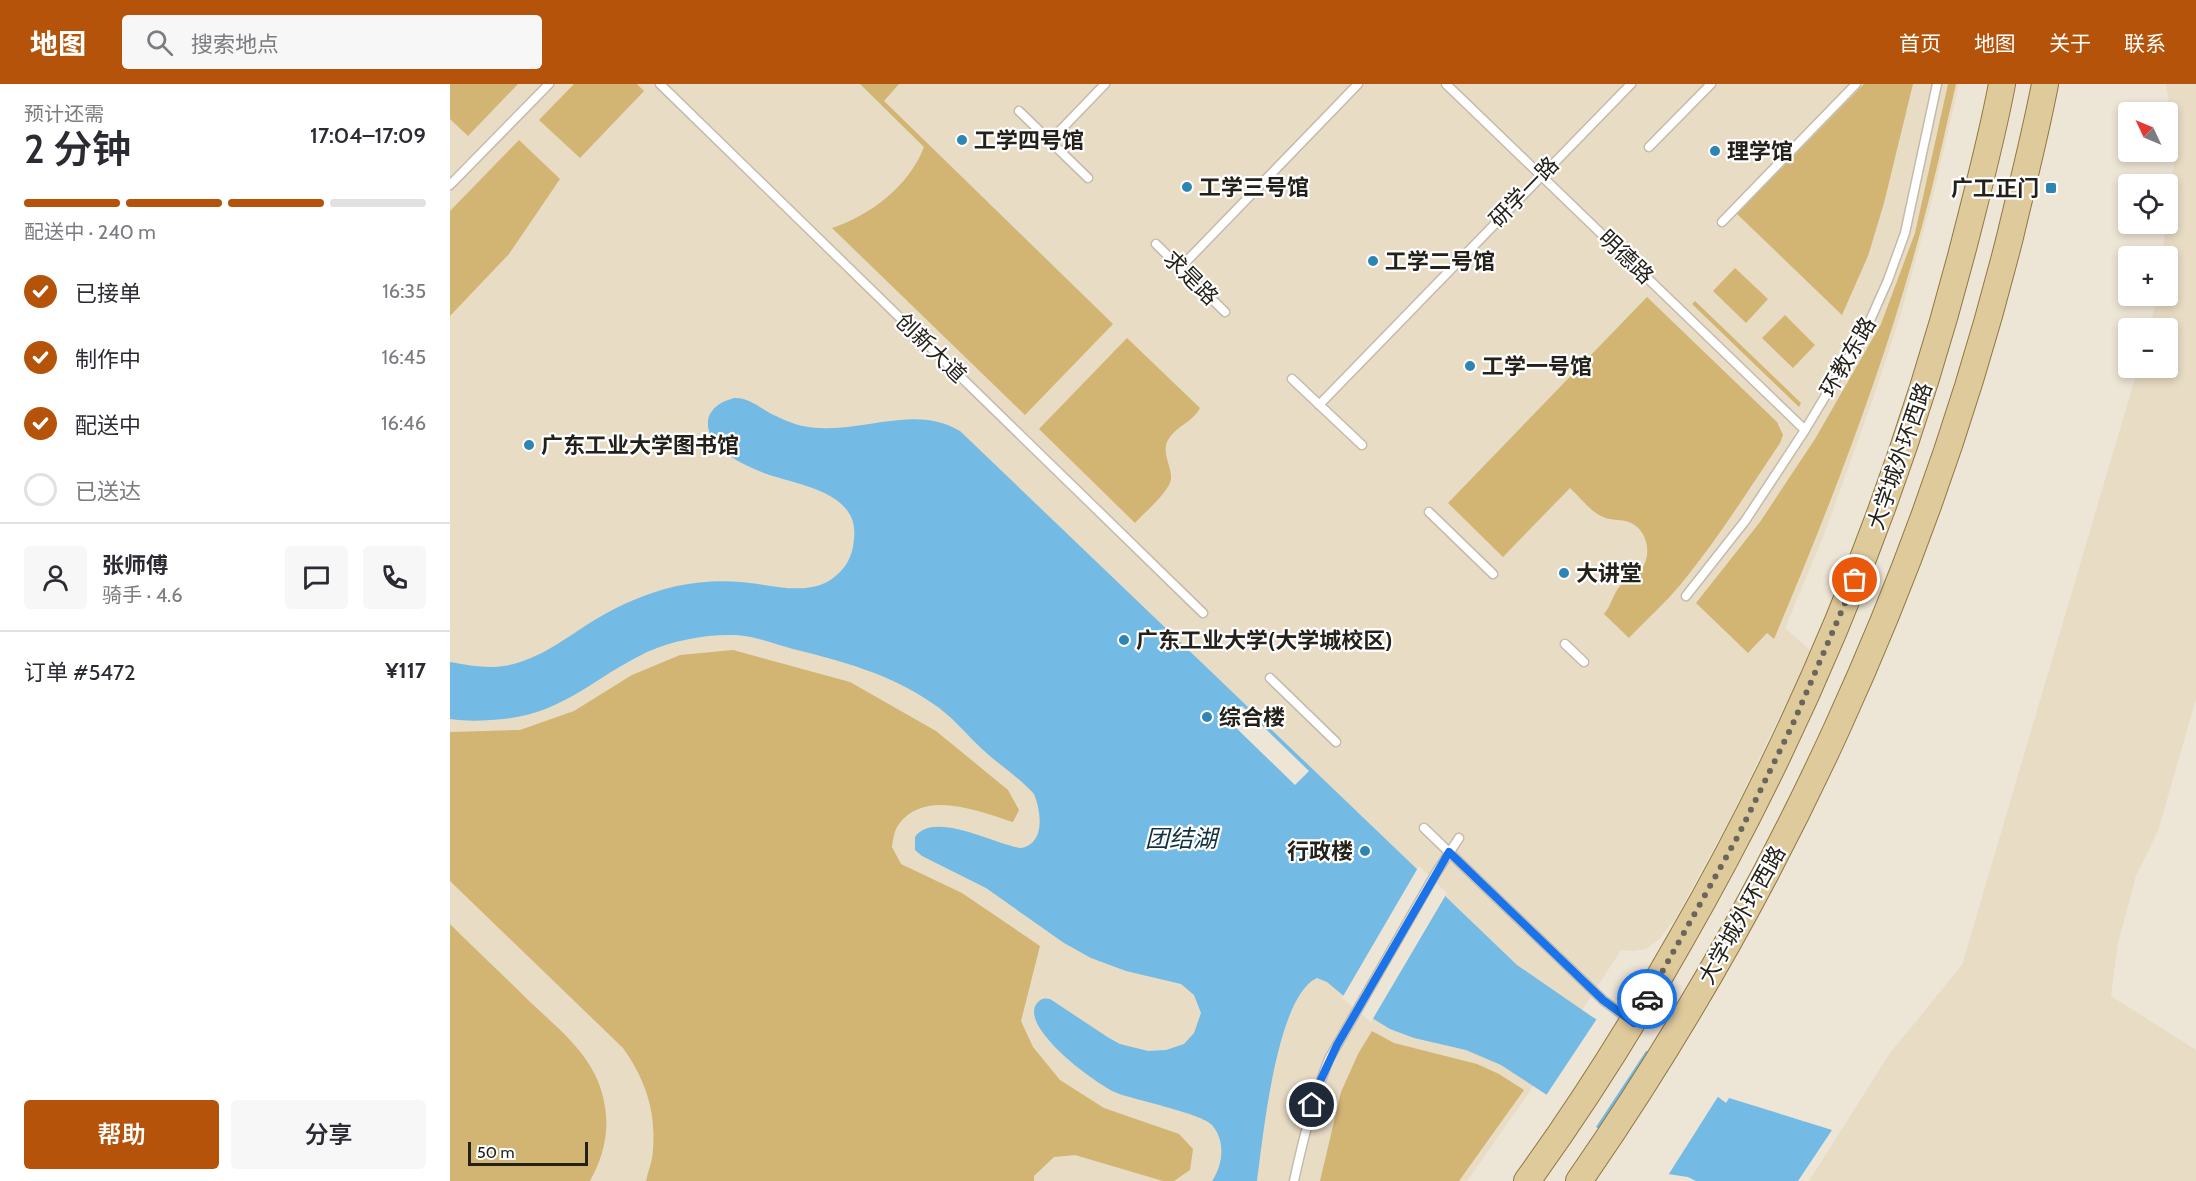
<!DOCTYPE html>
<html lang="zh">
<head>
<meta charset="utf-8">
<style>
  body { margin:0; font-family:Cabin,"Noto Sans SC",sans-serif; background:#f7f7f7; color:#2b2b33; height:100vh; display:flex; flex-direction:column; font-size:22px; white-space:nowrap }
  * { box-sizing:border-box; margin:0 }
  p { font-size:20px; color:#7c7c81 }
  .icon { flex:none; width:33px; height:33px; fill:none; stroke:currentColor; stroke-width:2; stroke-linecap:round; stroke-linejoin:round }
  .map { position:relative; flex:1; overflow:hidden }
  .panel { display:flex; flex-direction:column; background:#fff; width:450px }
  .panel>* { flex:none }
  .needle { width:39px; rotate:314deg }
  .tools { position:absolute; left:1668px; top:18px; display:grid; gap:12px }
  .tools a { display:grid; place-items:center; width:60px; height:60px; border-radius:6px; background:#fff; box-shadow:0 3px 9px #0003; font-size:30px }
  .scale { position:absolute; left:18px; bottom:15px; width:120px; box-sizing:border-box; padding-left:6px; border:3px solid #24211b; border-top:0; font-size:16px; line-height:21px; white-space:nowrap; color:#24211b; -webkit-text-stroke:4px #fff; paint-order:stroke }
  .pin { position:absolute; display:grid; place-items:center; width:51px; height:51px; color:#fff; margin:-26px; border:3px solid #fff; border-radius:50%; box-shadow:0 2px 6px #0007 }
  .courier { position:absolute; display:grid; place-items:center; width:60px; height:60px; margin:-30px; border:4px solid #1a73e8; border-radius:50%; background:#fff; color:#222; box-shadow:0 2px 8px #0007 }
  .headline em { font-style:normal; font-weight:600 }
  .headline div { display:flex; flex-direction:column-reverse }
  .headline { display:flex; align-items:center; justify-content:space-between; height:102px; padding:0 24px }
  h1 { font-size:39px; font-weight:600; line-height:45px }
  .bar { display:grid; grid-template-columns:repeat(4,1fr); gap:9px 6px; align-content:center; height:72px; padding:0 24px }
  .bar i { height:8px; border-radius:4px; background:#e1e1e2 }
  .bar .current { background:#b45309 }
  .bar p { grid-column:span 4 }
  .line { display:flex; align-items:center; gap:15px; padding:0 24px; border-top:2px solid #e1e1e2 }
  .line div { flex:1 }
  .round { display:grid; place-items:center; flex:none; width:63px; height:63px; border-radius:6px; background:#f7f7f7 }
  ol { padding:0 24px; list-style:none }
  li { display:flex; align-items:center; gap:18px; height:66px }
  li p { margin-inline-start:auto }
  li .icon { padding:6px; border-radius:50%; background:#b45309; color:#fff; stroke-width:4 }
  li:last-child { color:#7c7c81 }
  li i { width:33px; height:33px; border:3px solid #e1e1e2; border-radius:50% }
  .primary-button { display:flex; gap:12px; margin-top:auto; padding:12px 24px }
  .primary-button a { flex:1; height:69px; border-radius:6px; background:#b45309; color:#fff; font-size:24px; font-weight:600; line-height:69px; text-align:center }
  .primary-button a+a { background:#f7f7f7; color:#2b2b33 }
  header { display:flex; align-items:center; gap:36px; box-sizing:border-box; height:84px; padding:0 30px; background:#b45309; color:#fff }
  header strong { font-size:28px }
  nav { display:flex; gap:33px; margin-inline-start:auto; font-size:21px }
  .search { width:420px; height:54px; background:#f7f7f7; display:flex; align-items:center; gap:15px; box-sizing:border-box; padding:0 21px; border-radius:6px; color:#7c7c81; font-size:22px }
  main { display:flex; flex:1; min-height:0 }
  .map>svg:first-child { display:block }
  .built { fill:#e8dcc5 }
  .green { fill:#d2b473 }
  .water { fill:#73bae4 }
  .pier { fill:#ede5d5 }
  .lines { fill:none; stroke-linecap:round; stroke-linejoin:round }
  .lane-casing { stroke:#c3bbab; stroke-width:11 }
  .primary-casing { stroke:#8f7844; stroke-width:28 }
  .lane { stroke:#fff; stroke-width:8 }
  .primary { stroke:#dfca9c; stroke-width:26 }
  .done { stroke:#6a665c; stroke-width:6; stroke-dasharray:0 10.8 }
  .route { stroke:#1a73e8; stroke-width:8 }
  .poi-dot { fill:#2c85b3; stroke:#fff; stroke-width:2 }
  .labels { text-anchor:middle; dominant-baseline:central; stroke-width:4.5; stroke-linejoin:round; paint-order:stroke }
  .poi-label { font-size:22px; font-weight:bold; fill:#24211b; stroke:#fff; text-anchor:start }
  .street-label { font-size:22px; fill:#24211b; stroke:#fff }
  .water-label { font-size:24px; font-style:italic; fill:#113143; stroke:#fff }
</style>
</head>
<body>
<header>
<strong>地图</strong>
<div class="search"><svg class="icon" aria-label="search" viewBox="0 0 24 24"><circle cx="10" cy="10" r="6"/><path d="M15 15l6 6"/></svg>搜索地点</div>
<nav><a>首页</a><a>地图</a><a>关于</a><a>联系</a></nav>
</header>
<main>
<section class="panel">
<div class="headline"><div><h1>2 分钟</h1><p>预计还需</p></div><em>17:04–17:09</em></div>
<div class="bar"><i class="current"></i><i class="current"></i><i class="current"></i><i></i><p>配送中 · 240 m</p></div>
<ol>
<li><svg class="icon" aria-label="check" viewBox="0 0 24 24"><path d="M5 12l5 5 9-10"/></svg>已接单<p>16:35</p></li>
<li><svg class="icon" aria-label="check" viewBox="0 0 24 24"><path d="M5 12l5 5 9-10"/></svg>制作中<p>16:45</p></li>
<li><svg class="icon" aria-label="check" viewBox="0 0 24 24"><path d="M5 12l5 5 9-10"/></svg>配送中<p>16:46</p></li>
<li><i></i>已送达</li>
</ol>
<div class="line" style="height:108px"><a class="round"><svg class="icon" aria-label="person" viewBox="0 0 24 24"><circle cx="12" cy="8" r="4"/><path d="M4 21q1-7 8-7t8 7"/></svg></a><div><b>张师傅</b><p>骑手 · 4.6</p></div><a class="round"><svg class="icon" aria-label="chat" viewBox="0 0 24 24"><path d="M4 5h16v11H9l-5 4z"/></svg></a><a class="round"><svg class="icon" aria-label="phone" viewBox="0 0 24 24"><path d="M5 4h4l2 5-3 2q2 4 5 5l2-3 5 2v4C11 20 4 13 5 4z"/></svg></a></div>
<div class="line" style="height:78px"><div>订单 #5472</div><b>¥117</b></div>
<div class="primary-button"><a>帮助</a><a>分享</a></div>
</section>
<div class="map">
<svg width="1746" height="1097" viewBox="0 0 1746 1097">
  <rect width="100%" height="100%" fill="#ede5d5"/>
  <!-- built -->
  <path class="built" d="M0 0H1509L1482 116 1451 229 1425 309 1375 448 1335 544 1361 567 1282 731 1225 835 1210 854 1196 865 1183 867 1171 866 1076 1013 1017 1097H0Z
    M1716 0H1746V615L1708 747 1686 792 1668 859 1661 912 1746 966V1097H1359L1440 969 1512 881 1688 284H1718V244H1699L1708 212H1718V172H1712L1726 62Z"/>
  <!-- green -->
  <path class="green" d="M0 0H68L18 52 0 35Z
    M124 0H187L194 7 130 74 89 36Z
    M410 0H449L434 17 663 240 575 331 382 144C421 131 459 102 474 63Z
    M1414 0H1463L1434 119 1418 172 1392 231 1287 130Z
    M1498 0H1506C1495 47 1485 95 1472 142 1434 284 1381 420 1324 555L1317 549 1298 569 1246 519 1310 438 1365 355 1431 240 1465 149Z
    M69 56 110 95 59 170 0 232V127Z
    M1285 184 1318 215 1296 239 1263 207Z
    M1197 213 1327 338 1333 351 1330 359C1298 407 1267 456 1231 500 1215 519 1196 536 1179 554L1154 530C1161 522 1163 510 1170 502 1177 493 1188 492 1194 481 1202 465 1195 444 1179 438 1170 435 1160 437 1151 432 1140 427 1130 413 1120 404L1053 473 998 419Z
    M1245 217 1351 319 1349 323 1242 220Z
    M1335 231 1365 261 1343 284 1312 254Z
    M677 254 750 324C742 339 725 342 717 358 712 370 722 383 721 395 720 407 694 429 685 439L589 345Z
    M283 566 400 598 486 647 558 706 569 726 563 738C528 727 475 705 449 740 444 746 443 756 442 763L451 780 512 809 590 862 571 937 583 963 610 996 654 1024 729 1050 743 1065 740 1086 724 1097H713L625 1071 604 1073 584 1092V1097H196C198 1087 203 1076 203 1065 206 1026 195 995 173 964L0 797V648L70 646 124 627 182 591 230 571Z
    M0 840C26 866 53 891 79 917 115 951 152 978 156 1031 158 1055 151 1077 140 1097H0Z
    M922 947 944 959 1027 980 1049 990 1074 1006 1009 1097H870L891 1008 908 970Z"/>
  <!-- water -->
  <path class="water" d="M284 314C300 313 312 326 326 332 339 339 355 344 370 344 418 347 465 321 510 347L1067 881 1141 932 1259 1006 1276 1019 1279 1014 1382 1046 1348 1097H1246L1238 1093 1218 1090 1051 981 1016 966 964 954 940 945 914 929 877 898 867 894C826 912 813 1055 807 1097H762C773 1081 776 1057 762 1041 753 1030 685 1016 667 1009 648 1002 565 941 588 918 592 914 595 914 600 915L659 954 670 960 698 967 716 966 734 960 744 949 751 929 744 911 731 900 676 887 641 874 614 859 536 804 472 772 465 766V753C484 726 545 761 571 764 596 759 591 727 584 710 569 693 549 681 532 665 516 650 501 631 482 619 440 590 392 577 343 565 325 560 305 552 286 551 257 550 223 556 197 568 139 596 111 633 41 636 27 637 14 637 0 635V578C18 581 36 585 54 582 87 577 116 554 143 537 169 521 196 509 227 502 247 498 269 496 290 498 323 500 364 516 390 488 399 479 403 468 404 455 410 407 346 401 314 389 296 382 277 373 264 358 259 350 256 341 259 332 264 321 274 317 284 314Z"/>
  <!-- pier -->
  <path class="pier" d="M792 622 859 687 845 701 778 636Z
    M969 782 997 809 921 938 892 914Z
    M1148 933 1198 964 1144 1046 1095 1013Z
    M1208 970 1259 1002 1269 1011 1217 1093 1154 1052Z"/>
  <g class="lines">
    <!-- lane casing -->
    <g class="lane-casing">
      <path id="lane" d="M210 0 753 529
        M996 0 1355 346
        M569 27 638 94
        M600 57 655 0
        M1199 63 1261 0
        M0 101 99 0
        M1272 138 1406 0
        M706 160 775 228
        M730 184 908 0
        M842 295 912 361
        M869 321 1181 0
        M979 428 1043 490
        M1236 512 1295 437 1355 346 1418 241 1438 196 1455 149 1487 0
        M1115 560 1134 578
        M820 594 886 658
        M974 744 1153 916 1181 937
        M844 1097C853 1055 863 1015 879 975L986 789 1009 754"/>
    </g>
    <!-- primary casing -->
    <g class="primary-casing">
      <path id="primary" d="M1077 1097C1133 1020 1183 940 1230 857 1359 633 1456 392 1519 141 1531 94 1543 48 1552 0
        M1129 1097C1327 811 1475 491 1560 153 1572 102 1585 52 1595 0"/>
    </g>
    <!-- lane -->
    <use href="#lane" class="lane"/>
    <!-- primary -->
    <use href="#primary" class="primary"/>
  </g>
  <g class="lines">
    <!-- done -->
    <path class="done" d="M1197 915 1288 752 1342 642 1405 496"/>
    <!-- route -->
    <path class="route" d="M862 1021 866 1006 887 961 999 768 1153 916 1184 939 1197 915"/>
  </g>
  <!-- markers -->
  <g class="poi-dot">
    <circle cx="512" cy="56" r="6"/>
    <circle cx="1265" cy="67" r="6"/>
    <circle cx="737" cy="103" r="6"/>
    <rect x="1595" y="98" width="12" height="12" rx="3"/>
    <circle cx="923" cy="177" r="6"/>
    <circle cx="1020" cy="282" r="6"/>
    <circle cx="79" cy="361" r="6"/>
    <circle cx="1114" cy="489" r="6"/>
    <circle cx="674" cy="556" r="6"/>
    <circle cx="757" cy="633" r="6"/>
    <circle cx="915" cy="767" r="6"/>
  </g>
  <g class="labels">
    <!-- poi labels -->
    <g class="poi-label">
      <text x="524" y="56">工学四号馆</text>
      <text x="1277" y="67">理学馆</text>
      <text x="749" y="103">工学三号馆</text>
      <text x="1589" y="104" text-anchor="end">广工正门</text>
      <text x="935" y="177">工学二号馆</text>
      <text x="1032" y="282">工学一号馆</text>
      <text x="91" y="361">广东工业大学图书馆</text>
      <text x="1126" y="489">大讲堂</text>
      <text x="686" y="556">广东工业大学(大学城校区)</text>
      <text x="769" y="633">综合楼</text>
      <text x="903" y="767" text-anchor="end">行政楼</text>
    </g>
    <!-- street labels -->
    <g class="street-label">
      <text transform="translate(1074 108) rotate(-46)">研学一路</text>
      <text transform="translate(1176 173) rotate(44)">明德路</text>
      <text transform="translate(741 194) rotate(45)">求是路</text>
      <text transform="translate(481 264) rotate(44)">创新大道</text>
      <text transform="translate(1398 273) rotate(-60)">环教东路</text>
      <text transform="translate(1450 372) rotate(-71)">大学城外环西路</text>
      <text transform="translate(1292 831) rotate(-61)">大学城外环西路</text>
    </g>
    <!-- water labels -->
    <g class="water-label">
      <text x="731" y="754">团结湖</text>
    </g>
  </g>
</svg>
<div class="tools">
<a><svg class="needle" viewBox="-14 -14 28 28"><path d="M0-13l5 13h-10z" fill="#e53935"/><path d="M0 13l5-13h-10z" fill="#7c7c81"/></svg></a>
<a><svg class="icon" aria-label="locate" viewBox="0 0 24 24"><circle cx="12" cy="12" r="6"/><path d="M12 2v4M12 18v4M2 12h4M18 12h4"/></svg></a>
<a>+</a>
<a>−</a>
</div>
<div class="scale">50 m</div>
<div class="pin" style="left:1405px;top:496px;background:#ea580c"><svg class="icon" aria-label="bag" viewBox="0 0 24 24"><path d="M5 8h14l-1 12H6zM9 8a3 3 0 0 1 6 0"/></svg></div>
<div class="pin" style="left:862px;top:1021px;background:#1f2937"><svg class="icon" aria-label="home" viewBox="0 0 24 24"><path d="M3 11l9-7 9 7M6 9v11h12V9"/></svg></div>
<div class="courier" style="left:1197px;top:915px"><svg class="icon" aria-label="car" viewBox="0 0 24 24"><path d="M5 17H2v-5l4-1 3-4h7l3 4 3 1v5h-3M9 17h6M6 11h13"/><circle cx="7" cy="17" r="2"/><circle cx="17" cy="17" r="2"/></svg></div>
</div>
</main>
</body>
</html>
